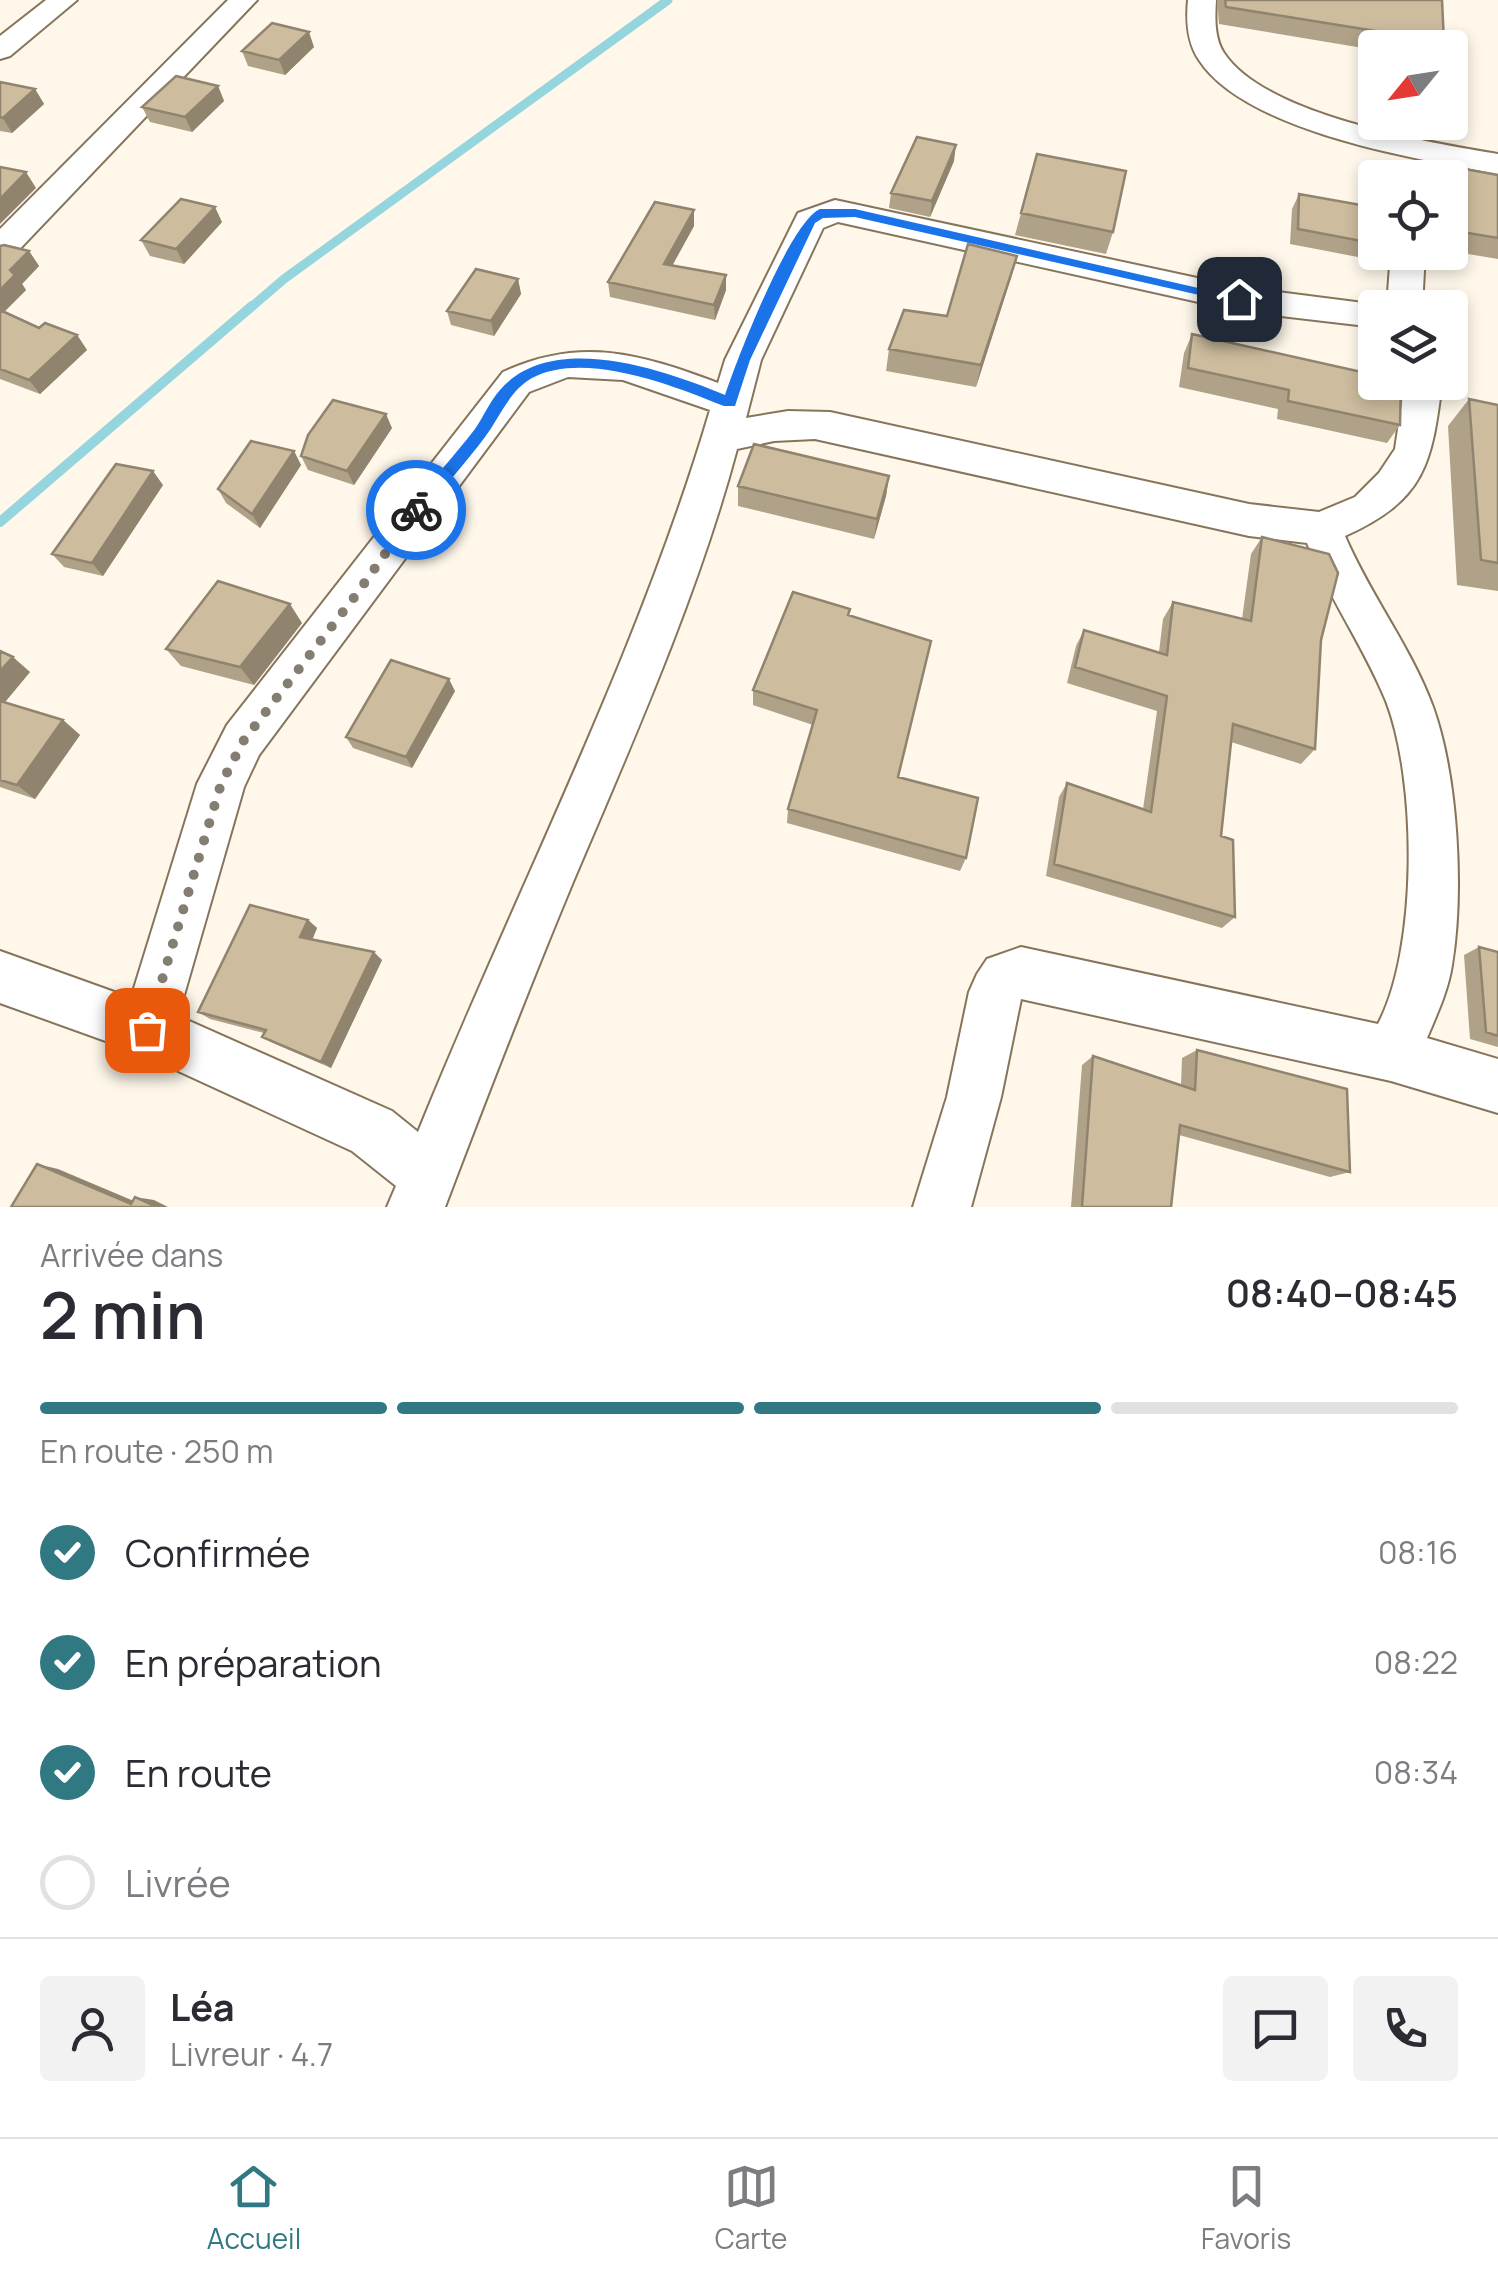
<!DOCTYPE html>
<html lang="fr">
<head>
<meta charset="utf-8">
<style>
  body { margin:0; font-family:Manrope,sans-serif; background:#f2f2f3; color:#2b2b33; height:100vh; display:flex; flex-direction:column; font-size:38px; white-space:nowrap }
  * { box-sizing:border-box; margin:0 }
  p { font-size:32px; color:#7c7c81 }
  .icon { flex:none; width:55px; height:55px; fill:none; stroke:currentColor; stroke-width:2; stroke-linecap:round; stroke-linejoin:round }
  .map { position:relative; height:1207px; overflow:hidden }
  .side { display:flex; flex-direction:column; background:#fff; flex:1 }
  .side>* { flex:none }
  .needle { width:65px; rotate:240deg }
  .tools { position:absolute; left:1358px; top:30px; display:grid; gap:20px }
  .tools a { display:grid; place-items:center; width:110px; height:110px; border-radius:10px; background:#fff; box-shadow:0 5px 15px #0003; font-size:50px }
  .pin { position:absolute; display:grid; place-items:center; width:85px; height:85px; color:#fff; margin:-42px; border-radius:20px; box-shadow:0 5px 15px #0006 }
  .courier { position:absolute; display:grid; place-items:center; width:100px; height:100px; margin:-50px; border:8px solid #1a73e8; border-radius:50%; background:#fff; color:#222; box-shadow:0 2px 12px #0007 }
  .summary em { font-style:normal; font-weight:600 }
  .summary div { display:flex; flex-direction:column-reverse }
  .summary { display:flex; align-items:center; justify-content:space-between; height:170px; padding:0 40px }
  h1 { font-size:65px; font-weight:600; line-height:75px }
  .bar { display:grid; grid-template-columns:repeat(4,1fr); gap:15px 10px; align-content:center; height:120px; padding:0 40px }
  .bar i { height:12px; border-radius:8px; background:#e1e1e2 }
  .bar .active { background:#307882 }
  .bar p { grid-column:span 4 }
  .line { display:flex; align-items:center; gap:25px; padding:0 40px; border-top:2px solid #e1e1e2 }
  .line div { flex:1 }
  .round { display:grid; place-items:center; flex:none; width:105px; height:105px; border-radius:10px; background:#f2f2f3 }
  ol { padding:0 40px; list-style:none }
  li { display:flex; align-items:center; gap:30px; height:110px }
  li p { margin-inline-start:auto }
  li .icon { padding:10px; border-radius:50%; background:#307882; color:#fff; stroke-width:4 }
  li:last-child { color:#7c7c81 }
  li i { width:55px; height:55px; border:5px solid #e1e1e2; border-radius:50% }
  .tabs { display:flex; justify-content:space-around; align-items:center; height:140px; border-top:2px solid #e1e1e2; background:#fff; font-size:28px; color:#7c7c81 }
  .tabs a { display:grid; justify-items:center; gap:5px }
  .tabs .active { color:#307882 }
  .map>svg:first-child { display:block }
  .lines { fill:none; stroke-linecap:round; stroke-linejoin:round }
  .stream-far1 { stroke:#95d5de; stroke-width:9 }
  .stream { stroke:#95d5de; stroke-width:10 }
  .street-casing { stroke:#86755a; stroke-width:4 }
  .street { fill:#fff; fill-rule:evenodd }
  .wall { fill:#b0a288 }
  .shaded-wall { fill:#90846f }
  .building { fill:#cdbc9e; stroke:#90846f; stroke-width:2.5 }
  .route { fill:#1a73e8 }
  .done { stroke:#847d71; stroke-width:10; stroke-dasharray:0 18 }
</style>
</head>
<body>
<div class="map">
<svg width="1498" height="1207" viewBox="0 0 1498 1207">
  <rect width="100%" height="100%" fill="#fef7ea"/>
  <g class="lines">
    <!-- stream-far1 -->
    <path class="stream-far1" d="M249 309 284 279 668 0"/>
    <!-- stream -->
    <path class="stream" d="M0 522 252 306"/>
    <!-- street casing -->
    <g class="street-casing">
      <path id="street" d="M46 0H77L10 56 0 59V36Z
        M228 0H257L12 257 0 260V229Z
        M1188 0H1216C1215 17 1214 38 1224 53 1266 116 1427 142 1498 154V174C1418 159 1246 132 1199 60 1187 42 1186 21 1188 0Z
        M835 200 1239 287 1387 306 1391 252H1425L1422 308H1375V327L1239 311 838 222 823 228 761 360 746 418 788 411 830 412 1249 504 1319 512 1355 497 1379 473 1395 449 1405 382H1442C1432 464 1425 500 1345 536 1370 595 1411 647 1433 707 1458 777 1464 892 1452 965 1448 991 1437 1014 1427 1038L1498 1059V1113L1391 1081 1021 999 1001 1097 971 1207H913L947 1097 969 992 977 974 987 959 1021 947 1378 1024C1418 949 1417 781 1386 701 1364 647 1329 598 1307 543L1249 536 815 439 774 441 737 449C698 595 632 743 573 882 528 990 486 1099 445 1207H387L396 1186 352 1151 139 1053 0 1003V951L131 998 197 784 227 725 503 372C581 336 641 354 718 383L725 360 798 213ZM568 377 623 380 710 410C637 658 515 892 418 1132L392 1111 178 1016 244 787 259 755 529 392Z"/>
    </g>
    <!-- street -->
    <use href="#street" class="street"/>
  </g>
  <!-- wall -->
  <path class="wall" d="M1217 0H1442L1444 42 1441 48H1375V50L1219 24Z
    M314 47 285 75 248 66 242 51Z
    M0 82 35 89 44 104 12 133 0 131Z
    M218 86 224 101 192 132 150 122 142 107Z
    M954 161 930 217 889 208 891 193Z
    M1448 166 1498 175V259L1450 251V178H1442Z
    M1299 194 1372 243 1363 258 1290 244 1292 209Z
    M694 210V226L672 265 726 275V290L715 320 610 297 608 282Z
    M1021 213 1113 232 1106 254 1015 235Z
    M222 222 184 264 150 256 141 240Z
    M0 246 29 251 39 266 22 284 26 290 4 312 39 328 77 335 87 350 40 394 0 379Z
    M1017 256 976 387 886 371 889 349 947 316Z
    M518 279 521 294 494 336 451 325 447 311Z
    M1192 334 1400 425 1387 443 1277 419 1278 409 1179 387 1184 353Z
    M1469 399 1498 405V591L1457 585 1448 426Z
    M392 428 354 485 308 470 301 456Z
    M294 451 301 465 260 528 226 503 218 489Z
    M889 476 886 496 874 539 738 506V486Z
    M163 485 103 576 64 567 52 554Z
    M1262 537 1321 640 1315 749 1301 764 1231 742 1221 836 1235 917 1222 928 1046 876 1059 797 1067 783 1143 809 1157 711 1067 683 1076 646 1084 630 1159 652 1163 619 1173 602 1242 619 1251 554Z
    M849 616 898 777 966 858 960 871 787 823 788 809 813 725 753 705V690Z
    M302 623 254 685 181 666 166 649Z
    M0 651 30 672 5 702 63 720 80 735 35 799 0 787Z
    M455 691 412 768 353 748 346 737Z
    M308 920 317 928 312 940 382 960 331 1068 273 1043 262 1037 264 1033 210 1019 198 1012Z
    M1479 947 1498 952V1047L1470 1039 1464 955Z
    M1197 1050 1350 1172 1330 1177 1179 1135 1171 1207H1071L1082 1065 1093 1056 1181 1085 1182 1058Z"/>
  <!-- shaded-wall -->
  <path class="shaded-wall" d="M309 32 314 47 285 75 279 60Z
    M218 86 224 101 192 132 185 117Z
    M35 89 44 104 12 133 3 118Z
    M956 145 954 161 930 217 932 201Z
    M26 172 36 188 0 224V199Z
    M215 207 222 222 184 264 176 249Z
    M694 210V226L665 279 664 264Z
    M29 251 39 266 22 284 26 290 0 316V290L10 270Z
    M1017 256 1011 278 976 387 981 365Z
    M726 275V290L715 320 714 305Z
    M518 279 521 294 494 336 491 321Z
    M77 335 87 350 40 394 29 380Z
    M386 414 392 428 354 485 347 471Z
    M294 451 301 465 260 528 252 514Z
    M153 471 163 485 103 576 92 563Z
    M889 476 886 496 874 539 877 519Z
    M290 604 302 623 254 685 240 667Z
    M13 657 30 672 0 708V671Z
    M449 679 455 691 412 768 406 757Z
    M63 720 80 735 35 799 17 785Z
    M308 920 317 928 310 945 300 937Z
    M374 952 382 960 331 1068 321 1062Z
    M37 1164 58 1169 148 1207 131 1204Z
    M135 1197 154 1200 168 1207H157Z"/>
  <!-- building -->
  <path class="building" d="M1225 0H1442L1444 42 1226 7Z
    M272 23 309 32 279 60 242 51Z
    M176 76 218 86 185 117 142 107Z
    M0 82 35 89 3 118 0 117Z
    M917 137 956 145 932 201 891 193Z
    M1037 154 1126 171 1113 232 1021 213Z
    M1448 166 1498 175V238L1450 230V178H1449Z
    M0 167 26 172 0 199Z
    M1299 194 1372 207V243L1298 229Z
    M181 199 215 207 176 249 141 240Z
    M655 202 694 210 664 264 726 275 714 305 608 282Z
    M968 244 1017 256 981 365 889 349 904 310 947 316Z
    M4 245 29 251 10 270 15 275 0 290V246Z
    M476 269 518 279 491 321 447 311Z
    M0 310 39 328 45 323 77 335 29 380 0 369Z
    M1192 334 1375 375V382H1401L1400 425 1288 401 1289 390 1188 368Z
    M1469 399 1498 405V563L1481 560Z
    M333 400 386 414 347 471 301 456 308 435Z
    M251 441 294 451 252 514 218 489Z
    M754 444 889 476 877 519 738 486Z
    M116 464 153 471 92 563 52 554Z
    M1262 537 1329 554 1338 573 1321 640 1315 749 1233 724 1221 836 1233 840 1235 917 1054 864 1067 783 1151 812 1167 696 1075 667 1084 630 1167 655 1173 602 1251 621Z
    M218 581 290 604 240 667 166 649Z
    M793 592 850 609 848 615 931 641 898 777 978 798 966 858 788 809 817 710 753 690Z
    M0 651 13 657 0 671Z
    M391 660 449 679 406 757 346 737Z
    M0 701 63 720 17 785 0 780Z
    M250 905 308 920 300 937 374 952 321 1062 262 1037 266 1030 198 1012Z
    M1479 947 1498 952V1036L1486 1032Z
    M1197 1050 1347 1089 1350 1172 1180 1125 1171 1207H1082L1093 1056 1195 1090Z
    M37 1164 131 1204 135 1197 157 1207H11Z"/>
  <!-- route -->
  <path class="route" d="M820 209H855L1246 299 1239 304 855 217 823 218 815 223 750 360 735 406H724C674 386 585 350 532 378 509 391 500 417 485 437 465 464 442 489 421 514H411V505C432 480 455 455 475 429 484 416 490 401 500 390 552 330 664 370 725 395 737 359 790 222 820 209Z"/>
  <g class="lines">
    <!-- done -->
    <path class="done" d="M147 1030 221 784 244 740 356 595 416 510"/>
  </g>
</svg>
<div class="tools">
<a><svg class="needle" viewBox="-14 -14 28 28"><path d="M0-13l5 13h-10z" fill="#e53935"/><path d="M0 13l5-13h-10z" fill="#7c7c81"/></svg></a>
<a><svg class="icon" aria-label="locate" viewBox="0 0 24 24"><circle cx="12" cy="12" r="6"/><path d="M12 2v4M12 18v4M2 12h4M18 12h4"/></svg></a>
<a><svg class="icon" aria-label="layers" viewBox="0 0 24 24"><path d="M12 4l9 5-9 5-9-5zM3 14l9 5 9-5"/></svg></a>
</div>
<div class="pin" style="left:147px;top:1030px;background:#ea580c"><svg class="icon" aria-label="bag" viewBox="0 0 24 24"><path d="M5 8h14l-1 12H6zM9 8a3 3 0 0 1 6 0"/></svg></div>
<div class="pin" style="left:1239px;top:299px;background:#1f2937"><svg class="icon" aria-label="home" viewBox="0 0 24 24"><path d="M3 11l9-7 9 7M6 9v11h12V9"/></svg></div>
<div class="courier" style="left:416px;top:510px"><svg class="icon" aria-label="bike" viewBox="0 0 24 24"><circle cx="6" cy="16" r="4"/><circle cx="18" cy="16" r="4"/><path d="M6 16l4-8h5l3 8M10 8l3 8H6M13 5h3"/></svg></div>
</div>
<section class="side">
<div class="summary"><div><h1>2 min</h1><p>Arrivée dans</p></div><em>08:40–08:45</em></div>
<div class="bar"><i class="active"></i><i class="active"></i><i class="active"></i><i></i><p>En route · 250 m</p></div>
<ol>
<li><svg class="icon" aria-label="check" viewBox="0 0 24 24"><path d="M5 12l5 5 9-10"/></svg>Confirmée<p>08:16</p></li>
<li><svg class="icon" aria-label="check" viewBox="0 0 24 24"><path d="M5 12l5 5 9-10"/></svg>En préparation<p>08:22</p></li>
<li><svg class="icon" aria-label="check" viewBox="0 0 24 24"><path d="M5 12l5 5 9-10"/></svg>En route<p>08:34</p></li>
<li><i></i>Livrée</li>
</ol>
<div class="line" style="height:180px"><a class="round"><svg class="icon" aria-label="person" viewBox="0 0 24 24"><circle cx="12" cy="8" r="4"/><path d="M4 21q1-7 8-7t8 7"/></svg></a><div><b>Léa</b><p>Livreur · 4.7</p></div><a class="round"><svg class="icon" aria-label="chat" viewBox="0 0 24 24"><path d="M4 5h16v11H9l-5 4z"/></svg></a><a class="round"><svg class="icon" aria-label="phone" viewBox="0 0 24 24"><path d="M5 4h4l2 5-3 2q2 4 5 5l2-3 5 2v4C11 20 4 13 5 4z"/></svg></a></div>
</section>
<nav class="tabs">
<a class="active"><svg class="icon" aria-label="home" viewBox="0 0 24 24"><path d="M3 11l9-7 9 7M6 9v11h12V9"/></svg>Accueil</a>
<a><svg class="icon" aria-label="map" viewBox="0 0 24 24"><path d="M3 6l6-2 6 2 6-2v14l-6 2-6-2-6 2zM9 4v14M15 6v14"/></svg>Carte</a>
<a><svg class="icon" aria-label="saved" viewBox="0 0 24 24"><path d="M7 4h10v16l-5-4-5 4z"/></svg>Favoris</a>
</nav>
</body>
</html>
